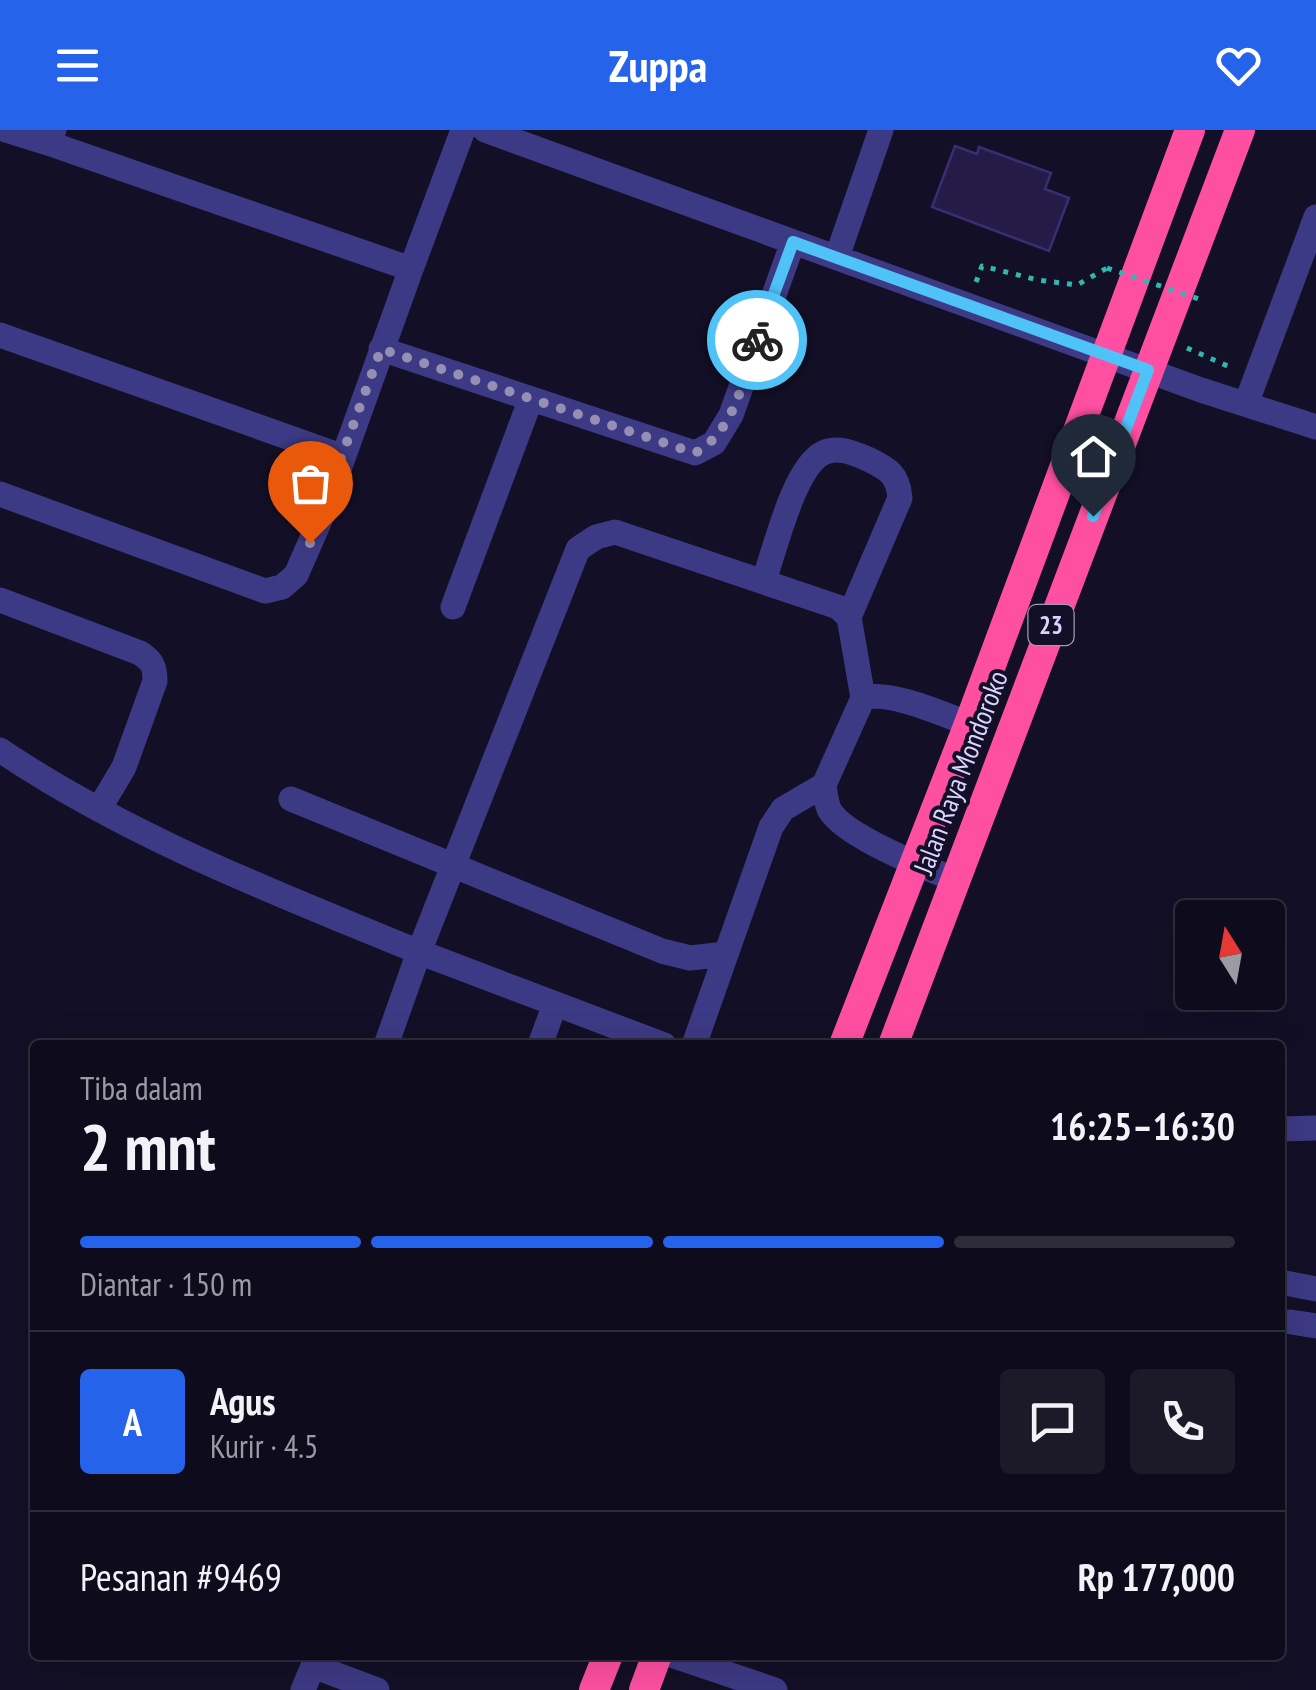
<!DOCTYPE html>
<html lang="id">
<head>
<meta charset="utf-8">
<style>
  body { margin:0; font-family:"PT Sans Narrow",sans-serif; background:#1c1929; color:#f1f3f6; height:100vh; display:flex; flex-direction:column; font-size:38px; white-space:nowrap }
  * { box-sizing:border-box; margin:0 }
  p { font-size:32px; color:#9b9ba3 }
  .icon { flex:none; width:55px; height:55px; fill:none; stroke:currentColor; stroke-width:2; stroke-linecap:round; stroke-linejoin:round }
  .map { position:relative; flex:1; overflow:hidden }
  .sheet { position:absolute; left:30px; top:910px; width:1255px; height:620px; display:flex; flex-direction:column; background:#0e0b1c; border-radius:10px; box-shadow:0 10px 40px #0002,0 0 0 2px #2e2b3b }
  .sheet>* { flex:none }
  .needle { width:65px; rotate:349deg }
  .buttons { position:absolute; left:1175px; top:770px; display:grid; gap:20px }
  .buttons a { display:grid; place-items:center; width:110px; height:110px; border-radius:10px; background:#0e0b1c; box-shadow:0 10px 40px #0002,0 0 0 2px #2e2b3b; font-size:50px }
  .pin { position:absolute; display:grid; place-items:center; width:85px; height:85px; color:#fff; margin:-102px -42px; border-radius:50% 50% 50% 0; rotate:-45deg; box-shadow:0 0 10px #0007 }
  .pin .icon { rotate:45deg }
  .courier { position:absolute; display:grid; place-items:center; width:100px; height:100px; margin:-50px; border:8px solid #4fc3f7; border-radius:50%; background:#fff; color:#222; box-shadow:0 2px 12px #0007 }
  .summary em { font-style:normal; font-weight:800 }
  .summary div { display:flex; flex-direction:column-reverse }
  .summary { display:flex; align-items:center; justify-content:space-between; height:170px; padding:0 50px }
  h1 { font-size:65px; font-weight:800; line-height:75px }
  .bar { display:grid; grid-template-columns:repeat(4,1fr); gap:15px 10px; align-content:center; height:120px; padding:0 50px }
  .bar i { height:12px; border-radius:8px; background:#2e2b3b }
  .bar .current { background:#2563eb }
  .bar p { grid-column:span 4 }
  .line { display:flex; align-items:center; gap:25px; padding:0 50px; border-top:2px solid #2e2b3b }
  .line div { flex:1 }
  .round { display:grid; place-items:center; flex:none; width:105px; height:105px; border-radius:10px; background:#1c1929 }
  header { display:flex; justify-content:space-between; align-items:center; height:130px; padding:0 50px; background:#2563eb; color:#fff; font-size:45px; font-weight:800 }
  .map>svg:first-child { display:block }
  .building { fill:#241b47; stroke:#3b2d73; stroke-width:2.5 }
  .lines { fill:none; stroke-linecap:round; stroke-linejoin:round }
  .path { stroke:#2fb8b0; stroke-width:5; stroke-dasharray:5 8; stroke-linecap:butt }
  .minor { stroke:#3d3a85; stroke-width:25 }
  .highway { stroke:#ff4fa3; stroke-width:30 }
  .path-bridge { stroke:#2fb8b0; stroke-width:5; stroke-dasharray:5 8; stroke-linecap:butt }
  .done { stroke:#948fb3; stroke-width:10; stroke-dasharray:0 18 }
  .route { stroke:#4fc3f7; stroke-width:12 }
  .labels { text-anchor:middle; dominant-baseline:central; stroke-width:8; stroke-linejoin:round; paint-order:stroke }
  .shield { fill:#130f26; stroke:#9e99be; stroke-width:2.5 }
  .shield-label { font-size:25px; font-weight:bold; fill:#d9d4ff }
  .street-label { font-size:28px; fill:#d9d4ff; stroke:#130f26 }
</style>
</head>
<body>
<header><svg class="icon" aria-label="menu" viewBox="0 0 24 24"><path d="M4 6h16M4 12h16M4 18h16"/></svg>Zuppa<svg class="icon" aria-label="heart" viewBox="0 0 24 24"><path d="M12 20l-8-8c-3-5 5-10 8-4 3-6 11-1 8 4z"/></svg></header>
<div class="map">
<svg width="1316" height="1560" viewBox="0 0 1316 1560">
  <rect width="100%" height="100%" fill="#130f26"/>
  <!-- building -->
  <path class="building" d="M955 16 977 24 979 17 1051 43 1045 59 1069 68 1049 121 932 77Z"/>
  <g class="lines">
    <!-- path -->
    <path class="path" d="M976 152 982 136 1038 150 1077 155 1107 138
      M1187 218 1232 238"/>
    <!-- minor -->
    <path class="minor" d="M6 0 48 13 54 0
      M485 0 1201 260 1316 297
      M48 13 411 139 463 0
      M837 127 881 0
      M0 205 341 326
      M381 219 695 323 714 313 731 285 793 112
      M1246 274 1316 87
      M0 364 265 461 282 457 296 445 324 381 411 139
      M764 450C775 420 794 337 823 323 838 316 853 323 868 329 888 339 898 344 900 368L849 487
      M0 470 140 523C152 531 155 536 155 551L124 637 99 679
      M453 477 530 271
      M0 620C129 707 276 763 419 822L386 915
      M824 655C825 662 826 672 829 679 842 705 925 738 954 749
      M291 669 662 821 690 828 726 824
      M540 915 555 874
      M664 915 419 822 578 419 596 407 615 402 838 477 849 487 863 568C889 560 943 584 969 594
      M694 915 771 697 783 679 824 655 863 568
      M1280 999 1316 998
      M1280 1152 1316 1159
      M1291 1192 1316 1196
      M671 1525 775 1560
      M303 1560 313 1536 377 1560"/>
    <!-- highway -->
    <path class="highway" d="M844 915 969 594 1190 0
      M893 915 1240 0
      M594 1560 608 1525
      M644 1560 657 1525"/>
    <!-- path-bridge -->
    <path class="path-bridge" d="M1107 138 1199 169"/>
  </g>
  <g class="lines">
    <!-- done -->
    <path class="done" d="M310 413 381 219 695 323C734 302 743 250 757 210"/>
    <!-- route -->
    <path class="route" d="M757 210 793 112 1148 240 1093 386"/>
  </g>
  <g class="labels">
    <!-- shield labels -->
    <rect class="shield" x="1028.5" y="475" width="45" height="40" rx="8"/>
    <g class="shield-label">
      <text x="1051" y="495">23</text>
    </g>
    <!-- street labels -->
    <g class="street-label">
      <text transform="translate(960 642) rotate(-69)">Jalan Raya Mondoroko</text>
    </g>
  </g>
</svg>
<div class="buttons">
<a><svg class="needle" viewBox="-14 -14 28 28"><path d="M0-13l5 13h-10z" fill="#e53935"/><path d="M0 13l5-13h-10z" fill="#9b9ba3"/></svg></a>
</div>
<div class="pin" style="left:310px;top:413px;background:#ea580c"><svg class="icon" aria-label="bag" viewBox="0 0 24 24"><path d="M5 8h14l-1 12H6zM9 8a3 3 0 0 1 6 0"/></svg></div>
<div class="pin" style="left:1093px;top:386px;background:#1f2937"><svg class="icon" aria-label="home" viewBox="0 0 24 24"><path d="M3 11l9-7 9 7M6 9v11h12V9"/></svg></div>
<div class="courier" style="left:757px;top:210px"><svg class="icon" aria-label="bike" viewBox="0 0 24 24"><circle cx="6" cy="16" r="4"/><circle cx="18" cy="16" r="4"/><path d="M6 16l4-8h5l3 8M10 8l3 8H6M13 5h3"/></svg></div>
<section class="sheet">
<div class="summary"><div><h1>2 mnt</h1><p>Tiba dalam</p></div><em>16:25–16:30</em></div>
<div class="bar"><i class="current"></i><i class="current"></i><i class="current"></i><i></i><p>Diantar · 150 m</p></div>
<div class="line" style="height:180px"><b class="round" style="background:#2563eb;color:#fff">A</b><div><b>Agus</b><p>Kurir · 4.5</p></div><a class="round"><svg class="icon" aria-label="chat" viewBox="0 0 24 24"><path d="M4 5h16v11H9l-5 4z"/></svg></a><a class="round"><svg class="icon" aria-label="phone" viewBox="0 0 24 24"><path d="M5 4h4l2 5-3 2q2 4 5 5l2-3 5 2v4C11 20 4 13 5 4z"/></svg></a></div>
<div class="line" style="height:130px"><div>Pesanan #9469</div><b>Rp 177,000</b></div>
</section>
</div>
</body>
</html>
